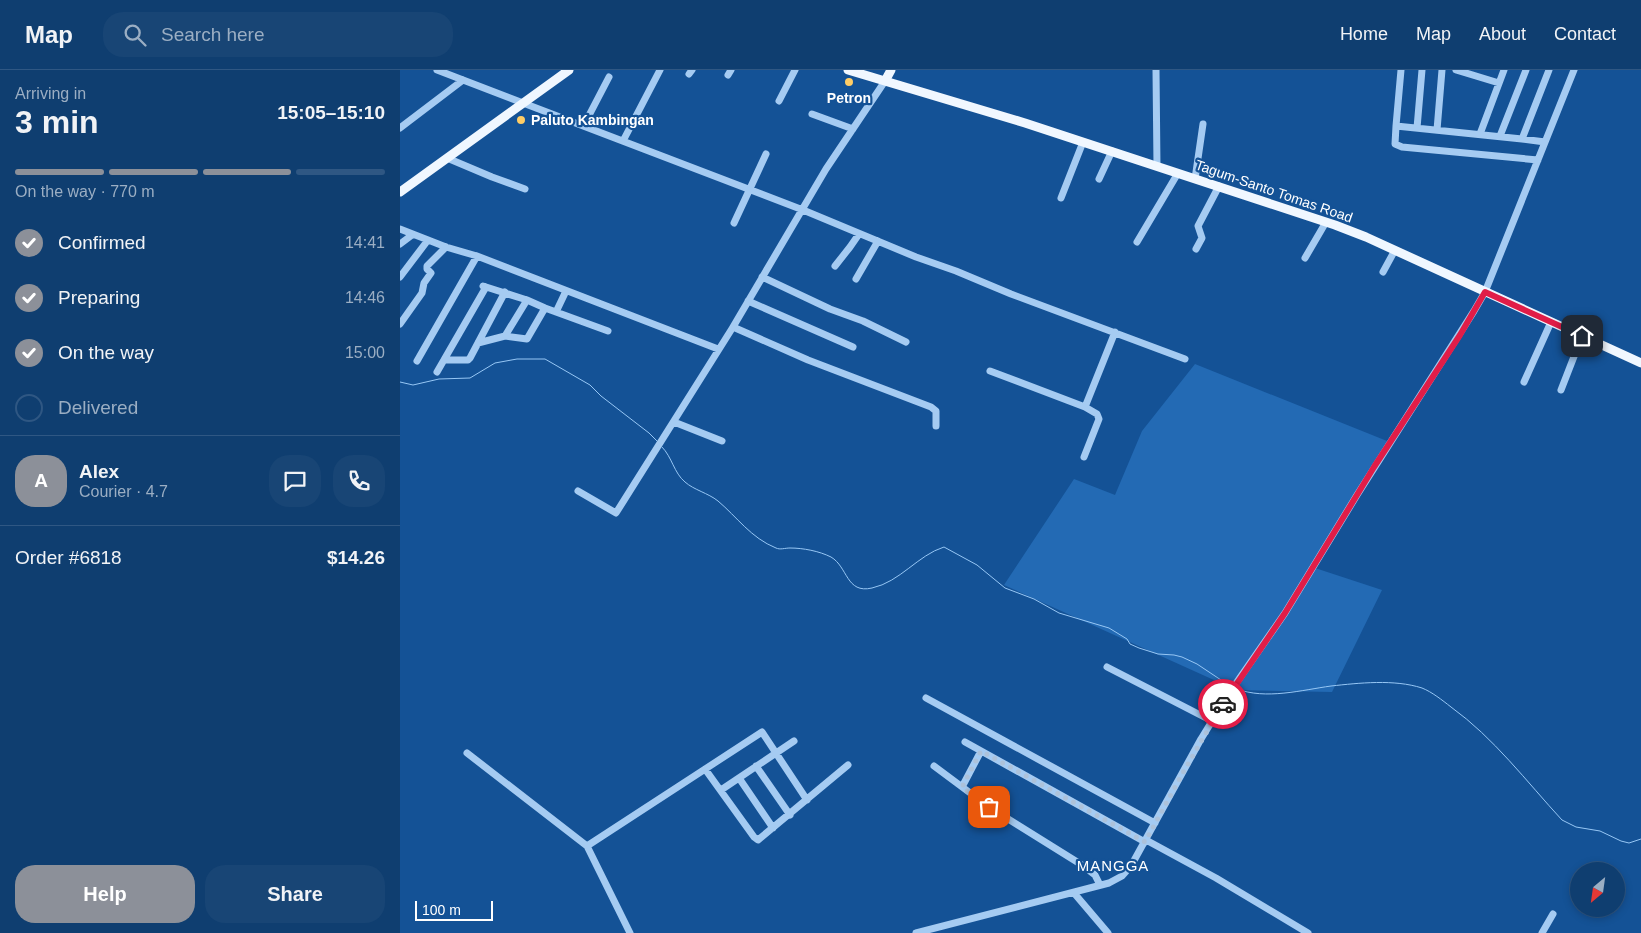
<!DOCTYPE html>
<html lang="en">
<head>
<meta charset="utf-8">
<style>
  body { margin:0; font-family:Helvetica,sans-serif; background:#184575; color:#f1f3f6; height:100vh; display:flex; flex-direction:column; font-size:19px; white-space:nowrap }
  * { box-sizing:border-box; margin:0 }
  p { font-size:16px; color:#9baec3 }
  .icon { flex:none; width:28px; height:28px; fill:none; stroke:currentColor; stroke-width:2; stroke-linecap:round; stroke-linejoin:round }
  .map { position:relative; flex:1; overflow:hidden }
  .details { display:flex; flex-direction:column; background:#0f3e70; width:400px }
  .details>* { flex:none }
  .needle { width:32px; rotate:209deg }
  .tools { position:absolute; left:1170px; top:792px; display:grid; gap:10px }
  .tools a { display:grid; place-items:center; width:55px; height:55px; border-radius:50%; background:#0f3e70; box-shadow:0 2px 8px #0003,0 0 0 1px #2f5783; font-size:25px }
  .scale { position:absolute; left:15px; bottom:12px; width:78px; box-sizing:border-box; padding-left:5px; border:2px solid #fff; border-top:0; font-size:14px; line-height:18px; white-space:nowrap; color:#fff; -webkit-text-stroke:4px #145296; paint-order:stroke }
  .pin { position:absolute; display:grid; place-items:center; width:42px; height:42px; color:#fff; margin:-21px; border-radius:10px; box-shadow:0 2px 8px #0006 }
  .courier { position:absolute; display:grid; place-items:center; width:50px; height:50px; margin:-25px; border:4px solid #e11d48; border-radius:50%; background:#fff; color:#222; box-shadow:0 1px 6px #0007 }
  .head em { font-style:normal; font-weight:600 }
  .head div { display:flex; flex-direction:column-reverse }
  .head { display:flex; align-items:center; justify-content:space-between; height:85px; padding:0 15px }
  h1 { font-size:32px; font-weight:600; line-height:38px }
  .bar { display:grid; grid-template-columns:repeat(4,1fr); gap:8px 5px; align-content:center; height:60px; padding:0 15px }
  .bar i { height:6px; border-radius:4px; background:#2f5783 }
  .bar .current { background:#8c9099 }
  .bar p { grid-column:span 4 }
  .line { display:flex; align-items:center; gap:12px; padding:0 15px; border-top:1px solid #2f5783 }
  .line div { flex:1 }
  .round { display:grid; place-items:center; flex:none; width:52px; height:52px; border-radius:20px; background:#184575 }
  ol { padding:0 15px; list-style:none }
  li { display:flex; align-items:center; gap:15px; height:55px }
  li p { margin-inline-start:auto }
  li .icon { padding:5px; border-radius:50%; background:#8c9099; color:#fff; stroke-width:4 }
  li:last-child { color:#9baec3 }
  li i { width:28px; height:28px; border:2px solid #2f5783; border-radius:50% }
  .primary-button { display:flex; gap:10px; margin-top:auto; padding:10px 15px }
  .primary-button a { flex:1; height:58px; border-radius:20px; background:#8c9099; color:#fff; font-size:20px; font-weight:600; line-height:58px; text-align:center }
  .primary-button a+a { background:#184575; color:#f1f3f6 }
  header { display:flex; align-items:center; gap:30px; box-sizing:border-box; height:70px; padding:0 25px; background:#0f3e70; border-bottom:1px solid #2f5783 }
  header strong { font-size:24px }
  nav { display:flex; gap:28px; margin-inline-start:auto; font-size:18px }
  .search { width:350px; height:45px; background:#184575; display:flex; align-items:center; gap:12px; box-sizing:border-box; padding:0 18px; border-radius:20px; color:#9baec3; font-size:19px }
  main { display:flex; flex:1; min-height:0 }
  .map>svg:first-child { display:block }
  .green { fill:#236ab4 }
  .lines { fill:none; stroke-linecap:round; stroke-linejoin:round }
  .stream { stroke:#97c7f5; stroke-width:1 }
  .minor { stroke:#a5cbf2; stroke-width:7 }
  .major { stroke:#f0f7ff; stroke-width:9 }
  .done { stroke:#adc2da; stroke-width:5; stroke-dasharray:0 9 }
  .route { stroke:#e11d48; stroke-width:6 }
  .poi-dot { fill:#ffcd66; stroke:#145296; stroke-width:2 }
  .labels { text-anchor:middle; dominant-baseline:central; stroke-width:4.5; stroke-linejoin:round; paint-order:stroke }
  .poi-label { font-size:14px; font-weight:bold; fill:#fff; stroke:#145296 }
  .street-label { font-size:14px; fill:#fff; stroke:#145296 }
  .neighbourhood-label { font-size:15px; letter-spacing:1px; fill:#fff; stroke:#145296 }
</style>
</head>
<body>
<header>
<strong>Map</strong>
<div class="search"><svg class="icon" aria-label="search" viewBox="0 0 24 24"><circle cx="10" cy="10" r="6"/><path d="M15 15l6 6"/></svg>Search here</div>
<nav><a>Home</a><a>Map</a><a>About</a><a>Contact</a></nav>
</header>
<main>
<section class="details">
<div class="head"><div><h1>3 min</h1><p>Arriving in</p></div><em>15:05–15:10</em></div>
<div class="bar"><i class="current"></i><i class="current"></i><i class="current"></i><i></i><p>On the way · 770 m</p></div>
<ol>
<li><svg class="icon" aria-label="check" viewBox="0 0 24 24"><path d="M5 12l5 5 9-10"/></svg>Confirmed<p>14:41</p></li>
<li><svg class="icon" aria-label="check" viewBox="0 0 24 24"><path d="M5 12l5 5 9-10"/></svg>Preparing<p>14:46</p></li>
<li><svg class="icon" aria-label="check" viewBox="0 0 24 24"><path d="M5 12l5 5 9-10"/></svg>On the way<p>15:00</p></li>
<li><i></i>Delivered</li>
</ol>
<div class="line" style="height:90px"><b class="round" style="background:#8c9099;color:#fff">A</b><div><b>Alex</b><p>Courier · 4.7</p></div><a class="round"><svg class="icon" aria-label="chat" viewBox="0 0 24 24"><path d="M4 5h16v11H9l-5 4z"/></svg></a><a class="round"><svg class="icon" aria-label="phone" viewBox="0 0 24 24"><path d="M5 4h4l2 5-3 2q2 4 5 5l2-3 5 2v4C11 20 4 13 5 4z"/></svg></a></div>
<div class="line" style="height:65px"><div>Order #6818</div><b>$14.26</b></div>
<div class="primary-button"><a>Help</a><a>Share</a></div>
</section>
<div class="map">
<svg width="1241" height="863" viewBox="0 0 1241 863">
  <rect width="100%" height="100%" fill="#145296"/>
  <!-- green -->
  <path class="green" d="M795 294 992 373 915 498 982 520 932 622 836 620 604 515 674 409 715 425 742 361Z"/>
  <g class="lines">
    <!-- stream -->
    <path class="stream" d="M0 312 13 315 39 309 70 308 95 293 117 289H145L190 315 201 326 249 363 258 372
      M262 377C272 387 274 403 285 412 294 420 308 423 318 431 337 447 351 468 376 478 380 480 385 478 390 478 403 478 419 481 431 487 448 497 446 524 472 518 500 512 518 485 544 477L577 495 605 518 634 529 659 543 709 558 727 569 730 574 739 578 758 584 774 585 782 587 797 594 830 616
      M837 619C866 630 902 620 931 616 959 613 994 609 1022 618 1032 622 1042 630 1051 637 1094 668 1126 711 1162 750L1176 757 1200 761 1221 771 1229 773 1241 769"/>
    <!-- minor -->
    <path class="minor" d="M37 0 403 140 516 187 556 201 611 224 785 289
      M756 0 757 96
      M1001 0 996 56 1122 69 1145 72
      M1056 0 1099 13
      M289 4 292 0
      M328 5 331 0
      M379 31 395 0
      M412 44 453 59
      M184 55 209 7
      M996 56 995 74 1002 77 1138 90
      M0 58 63 10
      M1017 58 1022 0
      M1037 60 1042 0
      M1080 64 1104 0
      M1100 66 1126 0
      M1122 69 1149 0
      M223 71 260 0
      M47 88 92 107 125 119
      M699 109 712 81
      M795 109 803 54
      M661 128 683 72
      M334 153 366 84
      M0 159 46 177 77 186 318 279
      M737 172 778 103
      M0 174 12 165
      M796 179 802 168 798 156 819 116
      M905 188 926 152
      M435 196 450 177 459 164
      M983 202 995 180
      M0 207 28 170
      M362 207 430 239 463 251 506 272
      M456 209 478 171
      M83 216 127 230 145 238 208 261
      M348 231 453 277
      M156 242 166 221
      M0 254 22 223 24 213 31 203 27 199V196L46 177
      M333 257 408 290 531 337 536 341V356
      M105 266 127 230
      M78 273 105 266 127 269 145 238
      M44 290H68L70 288 105 222
      M17 291 77 186
      M590 301 685 337 715 262
      M37 302 86 217
      M1124 312 1151 252
      M1161 320 1182 266
      M274 352 322 371
      M684 387 699 349 697 344 685 337
      M178 421 216 443 333 257 426 99 485 11
      M707 597 812 651
      M526 628 755 753
      M565 672 745 772
      M67 683 187 776 230 863
      M356 696 390 745
      M534 696 589 737 682 795 695 805 700 815
      M305 699 354 767 358 770 448 695
      M339 708 373 758
      M562 717 581 681
      M321 720 394 671
      M746 770 816 808 908 863
      M187 776 362 662 407 730
      M674 823 708 863
      M516 863 709 813 722 806 731 796 801 669 830 622 885 543 957 425 1074 241 1085 222 1174 0
      M1142 863 1153 844"/>
    <!-- major -->
    <path class="major" d="M448 0 625 53 935 155 966 167 1241 293
      M485 11 491 0
      M0 122 169 0"/>
  </g>
  <g class="lines">
    <!-- done -->
    <path class="done" d="M589 737 562 717 581 681 745 772 785 699 823 634"/>
    <!-- route -->
    <path class="route" d="M823 634 885 543 974 397 1060 265 1085 222 1182 266"/>
  </g>
  <!-- markers -->
  <g class="poi-dot">
    <circle cx="449" cy="12" r="5"/>
    <circle cx="121" cy="50" r="5"/>
  </g>
  <g class="labels">
    <!-- poi labels -->
    <g class="poi-label">
      <text x="449" y="28">Petron</text>
      <text x="131" y="50" text-anchor="start">Paluto Kambingan</text>
    </g>
    <!-- street labels -->
    <g class="street-label">
      <text transform="translate(874 121) rotate(19)">Tagum-Santo Tomas Road</text>
    </g>
    <!-- neighbourhood labels -->
    <g class="neighbourhood-label">
      <text x="713" y="795">MANGGA</text>
    </g>
  </g>
</svg>
<div class="tools">
<a><svg class="needle" viewBox="-14 -14 28 28"><path d="M0-13l5 13h-10z" fill="#e53935"/><path d="M0 13l5-13h-10z" fill="#9baec3"/></svg></a>
</div>
<div class="scale">100 m</div>
<div class="pin" style="left:589px;top:737px;background:#ea580c"><svg class="icon" aria-label="bag" viewBox="0 0 24 24"><path d="M5 8h14l-1 12H6zM9 8a3 3 0 0 1 6 0"/></svg></div>
<div class="pin" style="left:1182px;top:266px;background:#1f2937"><svg class="icon" aria-label="home" viewBox="0 0 24 24"><path d="M3 11l9-7 9 7M6 9v11h12V9"/></svg></div>
<div class="courier" style="left:823px;top:634px"><svg class="icon" aria-label="car" viewBox="0 0 24 24"><path d="M5 17H2v-5l4-1 3-4h7l3 4 3 1v5h-3M9 17h6M6 11h13"/><circle cx="7" cy="17" r="2"/><circle cx="17" cy="17" r="2"/></svg></div>
</div>
</main>
</body>
</html>
